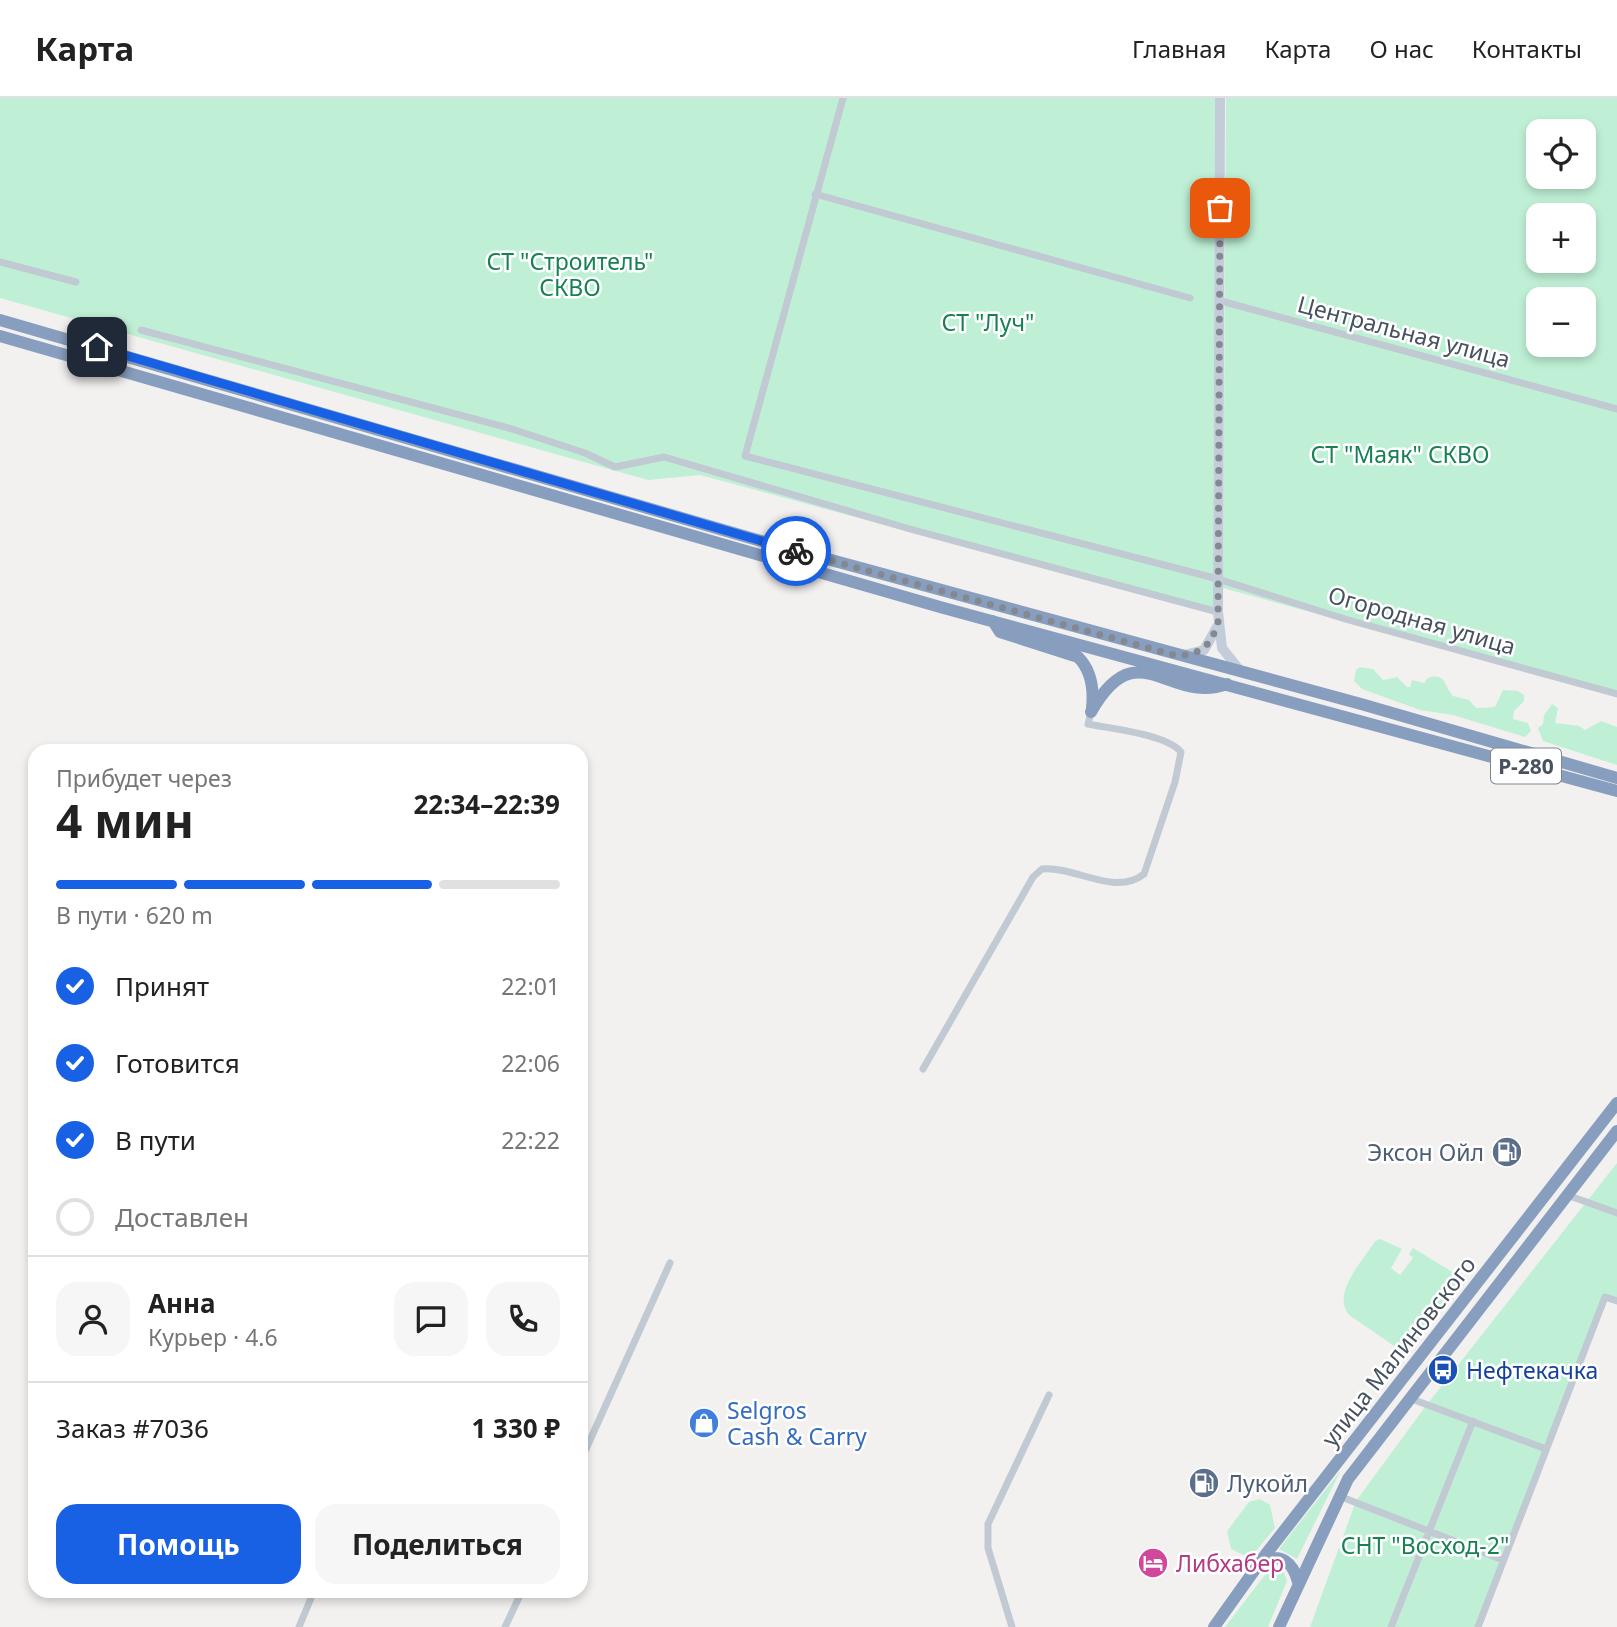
<!DOCTYPE html>
<html lang="ru">
<head>
<meta charset="utf-8">
<style>
  body { margin:0; font-family:"Noto Sans",sans-serif; background:#f6f6f6; color:#222; height:100vh; display:flex; flex-direction:column; font-size:26px; white-space:nowrap }
  * { box-sizing:border-box; margin:0 }
  p { font-size:23px; color:#767676 }
  .icon { flex:none; width:38px; height:38px; fill:none; stroke:currentColor; stroke-width:2; stroke-linecap:round; stroke-linejoin:round }
  .map { position:relative; flex:1; overflow:hidden }
  .side { position:absolute; left:28px; top:646px; width:560px; height:854px; display:flex; flex-direction:column; background:#fff; border-radius:21px; box-shadow:0 4px 10px #0003 }
  .side>* { flex:none }
  .buttons { position:absolute; left:1526px; top:21px; display:grid; gap:14px }
  .buttons a { display:grid; place-items:center; width:70px; height:70px; border-radius:14px; background:#fff; box-shadow:0 4px 10px #0003; font-size:35px }
  .pin { position:absolute; display:grid; place-items:center; width:60px; height:60px; color:#fff; margin:-30px; border-radius:14px; box-shadow:0 4px 10px #0006 }
  .courier { position:absolute; display:grid; place-items:center; width:70px; height:70px; margin:-35px; border:5px solid #1861e5; border-radius:50%; background:#fff; color:#222; box-shadow:0 2px 9px #0007 }
  .overview em { font-style:normal; font-weight:700 }
  .overview div { display:flex; flex-direction:column-reverse }
  .overview { display:flex; align-items:center; justify-content:space-between; height:119px; padding:0 28px }
  h1 { font-size:46px; font-weight:700; line-height:52px }
  .bar { display:grid; grid-template-columns:repeat(4,1fr); gap:10px 7px; align-content:center; height:84px; padding:0 28px }
  .bar i { height:9px; border-radius:5px; background:#e0e0e0 }
  .bar .on { background:#1861e5 }
  .bar p { grid-column:span 4 }
  .line { display:flex; align-items:center; gap:18px; padding:0 28px; border-top:2px solid #e0e0e0 }
  .line div { flex:1 }
  .round { display:grid; place-items:center; flex:none; width:74px; height:74px; border-radius:21px; background:#f6f6f6 }
  ol { padding:0 28px; list-style:none }
  li { display:flex; align-items:center; gap:21px; height:77px }
  li p { margin-inline-start:auto }
  li .icon { padding:7px; border-radius:50%; background:#1861e5; color:#fff; stroke-width:4 }
  li:last-child { color:#767676 }
  li i { width:38px; height:38px; border:4px solid #e0e0e0; border-radius:50% }
  .cta { display:flex; gap:14px; margin-top:auto; padding:14px 28px }
  .cta a { flex:1; height:80px; border-radius:21px; background:#1861e5; color:#fff; font-size:28px; font-weight:700; line-height:80px; text-align:center }
  .cta a+a { background:#f6f6f6; color:#222 }
  header { display:flex; align-items:center; gap:42px; box-sizing:border-box; height:98px; padding:0 35px; background:#fff; border-bottom:2px solid #e0e0e0 }
  header strong { font-size:33px }
  nav { display:flex; gap:38px; margin-inline-start:auto; font-size:24px }
  .map>svg:first-child { display:block }
  .green { fill:#bff0d6; fill-rule:evenodd }
  .lines { fill:none; stroke-linecap:round; stroke-linejoin:round }
  .street { stroke:#c1c9d2; stroke-width:7 }
  .secondary { stroke:#c3ccd9; stroke-width:10 }
  .highway { stroke:#889ebf; stroke-width:12 }
  .done { stroke:#848991; stroke-width:7; stroke-dasharray:0 12.6 }
  .route { stroke:#1861e5; stroke-width:9 }
  .labels { text-anchor:middle; dominant-baseline:central; stroke-width:5; stroke-linejoin:round; paint-order:stroke }
  .shield { fill:#fff; stroke:#7f868e; stroke-width:2 }
  .shield-label { font-size:21px; font-weight:bold; fill:#48525e }
  .park-label { font-size:23px; fill:#178154; stroke:#fff }
  .street-label { font-size:23px; fill:#48525e; stroke:#fff }
  .service-label { font-size:23px; fill:#4e5e75; stroke:#fff; text-anchor:end }
  .transit-label { font-size:23px; fill:#164399; stroke:#fff; text-anchor:start }
  .shop-label { font-size:23px; fill:#366cbe; stroke:#fff; text-anchor:start }
  .hotel-label { font-size:23px; fill:#b23c85; stroke:#fff; text-anchor:start }
</style>
</head>
<body>
<header>
<strong>Карта</strong>
<nav><a>Главная</a><a>Карта</a><a>О нас</a><a>Контакты</a></nav>
</header>
<div class="map">
<svg width="1617" height="1529" viewBox="0 0 1617 1529">
  <rect width="100%" height="100%" fill="#f3f0f0"/>
  <!-- green -->
  <path class="green" d="M0 0H1215L1213 516 700 377 648 382 0 200Z
    M1226 0H1617V598L1223 490ZM1538 33H1584V79H1538ZM1538 117H1584V163H1538ZM1538 201H1584V247H1538Z
    M1360 569 1373 571 1383 582 1397 579 1407 589H1410L1412 582 1424 585 1428 580C1447 574 1444 589 1453 598L1469 602 1476 610 1495 609 1503 592 1518 593 1524 597V603L1514 613 1513 621 1528 625 1531 633 1525 639 1453 617 1420 612 1362 591 1354 583 1356 572Z
    M1552 606 1558 610 1555 625 1579 628 1585 632 1601 623 1617 629V667L1543 643 1538 630 1543 626 1544 617Z
    M1617 1065V1206L1607 1202 1480 1529H1310L1356 1403 1425 1309Z
    M1380 1141 1402 1151 1391 1170 1400 1177 1413 1160 1409 1156 1413 1150 1464 1181V1186L1406 1256 1349 1217C1331 1195 1363 1163 1375 1143Z
    M1341 1372 1297 1461 1279 1451Z
    M1260 1401 1270 1407 1275 1430 1250 1460 1231 1451 1227 1433 1249 1404Z
    M1274 1470 1283 1472 1287 1483 1268 1529H1225L1267 1474Z"/>
  <g class="lines">
    <!-- street -->
    <path class="street" d="M843 0 745 358 1218 481 1345 521 1617 596
      M815 96 1190 200
      M0 164 76 184
      M1221 203 1617 311
      M141 232 512 331 585 355 615 369 664 359 910 431 1218 514
      M923 971 1033 779 1042 771C1076 768 1115 799 1144 776L1175 684 1181 654C1166 636 1112 631 1088 626L1091 614
      M1567 1097 1617 1115
      M1409 1300 1546 1351
      M581 1362 670 1165
      M1339 1398 1503 1462
      M299 1529 314 1493
      M505 1529 522 1493
      M1012 1529 988 1450V1426L1049 1297
      M1391 1529 1473 1323
      M1478 1529 1605 1199 1617 1203"/>
    <!-- secondary -->
    <path class="secondary" d="M1220 0 1218 514 1222 550 1238 570
      M1184 557 1204 552 1217 529"/>
    <!-- highway -->
    <path class="highway" d="M0 222 754 441 1361 606 1617 680
      M0 238 940 509 1617 693
      M993 523 1000 534 1078 559C1092 573 1094 591 1092 610
      M1091 614C1138 531 1169 608 1227 586
      M1262 1463C1281 1455 1293 1464 1298 1484
      M1214 1529 1266 1456 1617 1005
      M1279 1529 1348 1381 1617 1033"/>
  </g>
  <g class="lines">
    <!-- done -->
    <path class="done" d="M796 453 1178 558C1203 555 1210 548 1218 525L1220 110"/>
    <!-- route -->
    <path class="route" d="M97 249 796 453"/>
  </g>
  <!-- icons -->
  <defs>
    <g id="fuel-disc" transform="scale(1.575)"><circle r="9.5" fill="#5c6f8a" stroke="#fff"/><path d="M-5.5-6h7V0h2V4h1.3V-2.5L3-4.5l.8-.8L6-3V5H2.5V1h-1V6h-7ZM-4.2-4.7v3.2H.2V-4.7Z" fill="#fff"/></g>
    <g id="bus-disc" transform="scale(1.575)"><circle r="9.5" fill="#1a4fb4" stroke="#fff"/><path d="M-5-6H5V4H4V6H2V4H-2V6H-4V4H-5ZM-3.5-4V0h7V-4ZM-3.5 1.2v1.5H-2V1.2ZM2 1.2v1.5H3.5V1.2Z" fill="#fff"/></g>
    <g id="shop-disc" transform="scale(1.575)"><circle r="9.5" fill="#3f7fe0" stroke="#fff"/><path d="M-5-2.5h2.3a2.7 3.5 0 0 1 5.4 0H5L5.5 6h-11ZM-1.5-2.5h3a1.5 2.3 0 0 0-3 0Z" fill="#fff"/></g>
    <g id="hotel-disc" transform="scale(1.575)"><circle r="9.5" fill="#d1479c" stroke="#fff"/><path d="M-6-4.5h1.5V1H6V5H4.5V3h-9V5H-6ZM-4 0a1.8 1.8 0 1 1 3.6 0ZM.5 0V-2.5h3Q6-2.5 6 0Z" fill="#fff"/></g>
  </defs>
  <g fill-rule="evenodd">
    <use href="#fuel-disc" x="1507" y="1054"/>
    <use href="#bus-disc" x="1443" y="1272"/>
    <use href="#shop-disc" x="704" y="1325"/>
    <use href="#fuel-disc" x="1204" y="1385"/>
    <use href="#hotel-disc" x="1153" y="1465"/>
  </g>
  <g class="labels">
    <!-- shield labels -->
    <rect class="shield" x="1491" y="650.5" width="70" height="35" rx="5"/>
    <g class="shield-label">
      <text x="1526" y="668">Р-280</text>
    </g>
    <!-- park labels -->
    <g class="park-label">
      <text x="570" y="163">СТ "Строитель"<tspan x="570" dy="26">СКВО</tspan></text>
      <text x="988" y="224">СТ "Луч"</text>
      <text x="1400" y="356">СТ "Маяк" СКВО</text>
      <text x="1425" y="1447">СНТ "Восход-2"</text>
    </g>
    <!-- street labels -->
    <g class="street-label">
      <text transform="translate(1404 233) rotate(15)">Центральная улица</text>
      <text transform="translate(1422 522) rotate(16)">Огородная улица</text>
      <text transform="translate(1398 1253) rotate(-52)">улица Малиновского</text>
    </g>
    <!-- service labels -->
    <g class="service-label">
      <text x="1484" y="1054">Эксон Ойл</text>
      <text x="1227" y="1385" text-anchor="start">Лукойл</text>
    </g>
    <!-- transit labels -->
    <g class="transit-label">
      <text x="1466" y="1272">Нефтекачка</text>
    </g>
    <!-- shop labels -->
    <g class="shop-label">
      <text x="727" y="1312">Selgros<tspan x="727" dy="26">Cash &amp; Carry</tspan></text>
    </g>
    <!-- hotel labels -->
    <g class="hotel-label">
      <text x="1176" y="1465">Либхабер</text>
    </g>
  </g>
</svg>
<div class="buttons">
<a><svg class="icon" aria-label="locate" viewBox="0 0 24 24"><circle cx="12" cy="12" r="6"/><path d="M12 2v4M12 18v4M2 12h4M18 12h4"/></svg></a>
<a>+</a>
<a>−</a>
</div>
<div class="pin" style="left:1220px;top:110px;background:#ea580c"><svg class="icon" aria-label="bag" viewBox="0 0 24 24"><path d="M5 8h14l-1 12H6zM9 8a3 3 0 0 1 6 0"/></svg></div>
<div class="pin" style="left:97px;top:249px;background:#1f2937"><svg class="icon" aria-label="home" viewBox="0 0 24 24"><path d="M3 11l9-7 9 7M6 9v11h12V9"/></svg></div>
<div class="courier" style="left:796px;top:453px"><svg class="icon" aria-label="bike" viewBox="0 0 24 24"><circle cx="6" cy="16" r="4"/><circle cx="18" cy="16" r="4"/><path d="M6 16l4-8h5l3 8M10 8l3 8H6M13 5h3"/></svg></div>
<section class="side">
<div class="overview"><div><h1>4 мин</h1><p>Прибудет через</p></div><em>22:34–22:39</em></div>
<div class="bar"><i class="on"></i><i class="on"></i><i class="on"></i><i></i><p>В пути · 620 m</p></div>
<ol>
<li><svg class="icon" aria-label="check" viewBox="0 0 24 24"><path d="M5 12l5 5 9-10"/></svg>Принят<p>22:01</p></li>
<li><svg class="icon" aria-label="check" viewBox="0 0 24 24"><path d="M5 12l5 5 9-10"/></svg>Готовится<p>22:06</p></li>
<li><svg class="icon" aria-label="check" viewBox="0 0 24 24"><path d="M5 12l5 5 9-10"/></svg>В пути<p>22:22</p></li>
<li><i></i>Доставлен</li>
</ol>
<div class="line" style="height:126px"><a class="round"><svg class="icon" aria-label="person" viewBox="0 0 24 24"><circle cx="12" cy="8" r="4"/><path d="M4 21q1-7 8-7t8 7"/></svg></a><div><b>Анна</b><p>Курьер · 4.6</p></div><a class="round"><svg class="icon" aria-label="chat" viewBox="0 0 24 24"><path d="M4 5h16v11H9l-5 4z"/></svg></a><a class="round"><svg class="icon" aria-label="phone" viewBox="0 0 24 24"><path d="M5 4h4l2 5-3 2q2 4 5 5l2-3 5 2v4C11 20 4 13 5 4z"/></svg></a></div>
<div class="line" style="height:91px"><div>Заказ #7036</div><b>1 330 ₽</b></div>
<div class="cta"><a>Помощь</a><a>Поделиться</a></div>
</section>
</div>
</body>
</html>
